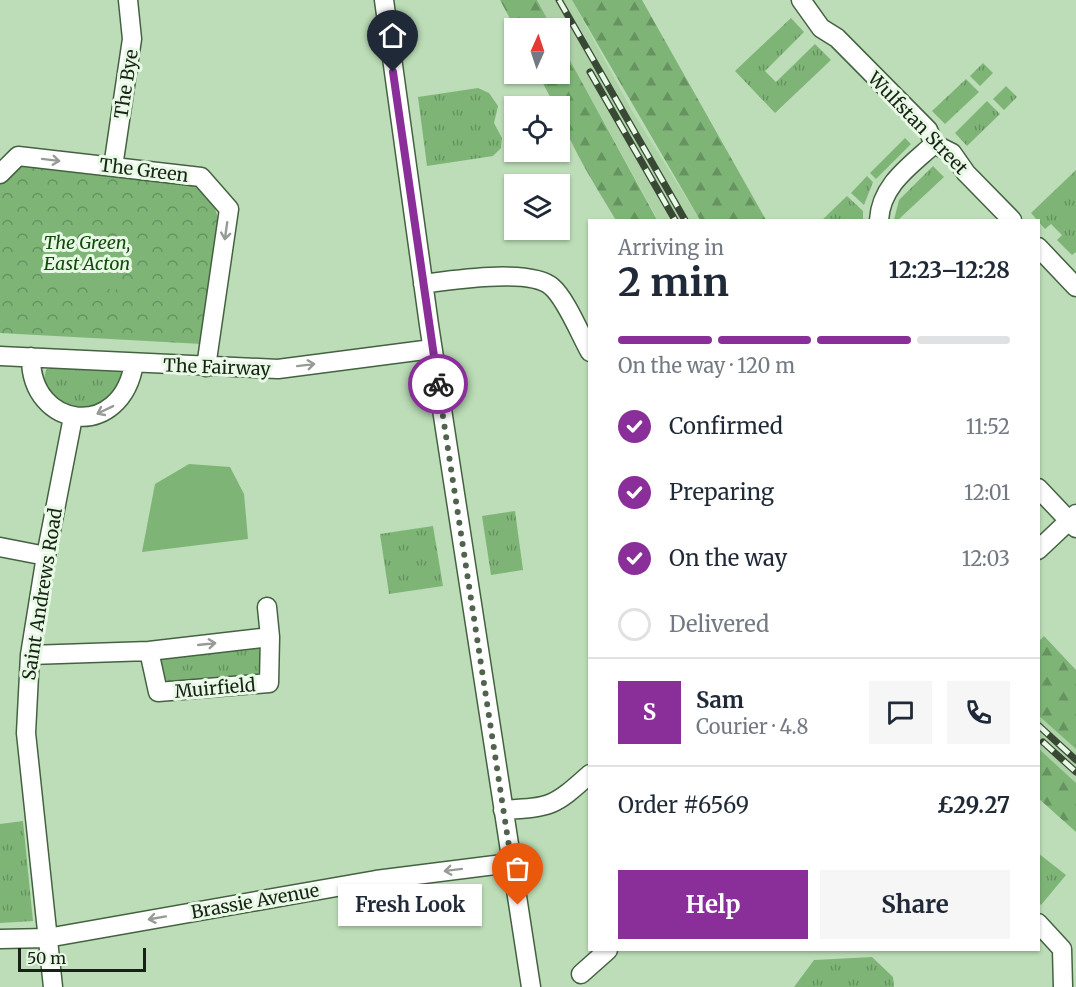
<!DOCTYPE html>
<html lang="en">
<head>
<meta charset="utf-8">
<style>
  body { margin:0; font-family:Merriweather,serif; background:#f6f6f7; color:#1f2937; height:100vh; display:flex; flex-direction:column; font-size:22px; white-space:nowrap }
  * { box-sizing:border-box; margin:0 }
  p { font-size:20px; color:#747a83 }
  .icon { flex:none; width:33px; height:33px; fill:none; stroke:currentColor; stroke-width:2; stroke-linecap:round; stroke-linejoin:round }
  .map { position:relative; flex:1; overflow:hidden }
  .side { position:absolute; left:588px; top:219px; width:452px; height:732px; display:flex; flex-direction:column; background:#fff; border-radius:0px; box-shadow:0 2px 4px #0004 }
  .side>* { flex:none }
  .needle { width:39px; rotate:3deg }
  .buttons { position:absolute; left:504px; top:18px; display:grid; gap:12px }
  .buttons a { display:grid; place-items:center; width:66px; height:66px; border-radius:0px; background:#fff; box-shadow:0 2px 4px #0004; font-size:30px }
  .scale { position:absolute; left:18px; bottom:15px; width:128px; box-sizing:border-box; padding-left:6px; border:3px solid #162214; border-top:0; font-size:16px; line-height:21px; white-space:nowrap; color:#162214; -webkit-text-stroke:4px #e8f9e5; paint-order:stroke }
  .pin { position:absolute; display:grid; place-items:center; width:51px; height:51px; color:#fff; margin:-62px -26px; border-radius:50% 50% 50% 0; rotate:-45deg; box-shadow:0 0 6px #0007 }
  .pin .icon { rotate:45deg }
  .courier { position:absolute; display:grid; place-items:center; width:60px; height:60px; margin:-30px; border:4px solid #8a2f9a; border-radius:50%; background:#fff; color:#222; box-shadow:0 2px 8px #0007 }
  .bubble { position:absolute; height:42px; border-radius:0px; background:#fff; box-shadow:0 2px 4px #0004; font-size:20px; font-weight:700; line-height:42px; text-align:center }
  .overview em { font-style:normal; font-weight:700 }
  .overview div { display:flex; flex-direction:column-reverse }
  .overview { display:flex; align-items:center; justify-content:space-between; height:102px; padding:0 30px }
  h1 { font-size:39px; font-weight:700; line-height:45px }
  .bar { display:grid; grid-template-columns:repeat(4,1fr); gap:9px 6px; align-content:center; height:72px; padding:0 30px }
  .bar i { height:8px; border-radius:4px; background:#e0e1e3 }
  .bar .active { background:#8a2f9a }
  .bar p { grid-column:span 4 }
  .line { display:flex; align-items:center; gap:15px; padding:0 30px; border-top:2px solid #e0e1e3 }
  .line div { flex:1 }
  .round { display:grid; place-items:center; flex:none; width:63px; height:63px; border-radius:0px; background:#f6f6f7 }
  ol { padding:0 30px; list-style:none }
  li { display:flex; align-items:center; gap:18px; height:66px }
  li p { margin-inline-start:auto }
  li .icon { padding:6px; border-radius:50%; background:#8a2f9a; color:#fff; stroke-width:4 }
  li:last-child { color:#747a83 }
  li i { width:33px; height:33px; border:3px solid #e0e1e3; border-radius:50% }
  .primary-button { display:flex; gap:12px; margin-top:auto; padding:12px 30px }
  .primary-button a { flex:1; height:69px; border-radius:0px; background:#8a2f9a; color:#fff; font-size:24px; font-weight:700; line-height:69px; text-align:center }
  .primary-button a+a { background:#f6f6f7; color:#1f2937 }
  .map>svg:first-child { display:block }
  .built { fill:#acd2a6 }
  .grass { fill:url(#grass-tufts) }
  .forest { fill:url(#forest-firs) }
  .park { fill:url(#park-crowns) }
  .garden { fill:#7eb577 }
  .lines { fill:none; stroke-linecap:round; stroke-linejoin:round }
  .minor-casing { stroke:#446241; stroke-width:21 }
  .minor { stroke:#fff; stroke-width:18 }
  .rail-casing { stroke:#384835; stroke-width:7 }
  .rail { stroke:#e8f9e5; stroke-width:4.5; stroke-dasharray:14; stroke-linecap:butt }
  .oneway { stroke:#969c95 }
  .done { stroke:#50634d; stroke-width:6; stroke-dasharray:0 10.8 }
  .route { stroke:#8a2f9a; stroke-width:8 }
  .labels { text-anchor:middle; dominant-baseline:central; stroke-width:6; stroke-linejoin:round; paint-order:stroke }
  .street-label { font-size:18px; fill:#162214; stroke:#e8f9e5 }
  .park-label { font-size:18px; font-style:italic; fill:#124c0b; stroke:#e8f9e5 }
</style>
</head>
<body>
<div class="map">
<svg width="1076" height="987" viewBox="0 0 1076 987">
  <defs>
    <pattern id="grass-tufts" width="24" height="20" patternUnits="userSpaceOnUse" patternTransform="scale(1.5)"><rect width="24" height="20" fill="#7eb577"/><path d="M3 7l-1-3M5 7V3M7 7l1-3M15 17l-1-3M17 17v-4M19 17l1-3" fill="none" stroke="#669360"/></pattern>
    <pattern id="forest-firs" width="22" height="20" patternUnits="userSpaceOnUse" patternTransform="scale(1.5)"><rect width="22" height="20" fill="#7eb577"/><path d="M5 1l3.5 6h-7zM16 11l3.5 6h-7z" fill="#669360"/></pattern>
    <pattern id="park-crowns" width="20" height="18" patternUnits="userSpaceOnUse" patternTransform="scale(1.5)"><rect width="20" height="18" fill="#7eb577"/><path d="M2 6a3 3 0 1 1 6 0M12 15a3 3 0 1 1 6 0" fill="none" stroke="#669360"/></pattern>
  </defs>
  <rect width="100%" height="100%" fill="#bcddb7"/>
  <!-- built -->
  <path class="built" d="M537 0H572L632 111 700 220H658L560 42V28H552Z
    M1038 715 1076 749V783L1038 748Z"/>
  <!-- grass -->
  <path class="grass" d="M791 18 804 32 765 71 776 82 815 44 831 60 775 113 735 71Z
    M983 63 993 73 980 86 970 76Z
    M966 79 979 92 945 124 932 111Z
    M1006 86 1017 97 1004 110 993 99Z
    M478 88 489 93 498 106 494 123 502 138 501 148 493 156 427 166 418 97Z
    M987 101 1000 114 967 146 955 133Z
    M905 138 911 144 876 179 870 173Z
    M933 166 944 177 898 220H894L899 200Z
    M1076 170V252L1072 255 1057 240 1062 235 1051 224 1045 229 1031 213Z
    M867 176 873 182 864 205 851 193Z
    M847 196 863 211V220H822Z
    M54 365 116 369 121 372 124 379 114 397 84 410 58 403 43 383 46 370Z
    M515 511 523 570 491 575 482 516Z
    M433 526 443 586 389 594 380 534Z
    M261 646 259 673 253 677 163 684 155 655Z
    M23 821 33 921 0 923V824Z
    M1038 853 1066 875 1041 905 1038 902Z
    M872 957 893 977 894 987H794L814 960Z"/>
  <!-- forest -->
  <path class="forest" d="M500 0H537L552 28H515Z
    M572 0H642L766 220H700Z
    M560 42 656 218 658 220H616C602 196 560 132 560 106H555L538 74H560Z
    M1044 636 1076 670V749L1038 715V642Z
    M1038 748 1076 783V832L1038 798Z"/>
  <!-- park -->
  <path class="park" d="M19 158 196 182 210 192 218 218 202 344 0 333V177Z"/>
  <!-- garden -->
  <path class="garden" d="M51 251 121 260 116 290 47 280Z
    M189 464 230 467 244 494 248 539 142 552 155 484Z"/>
  <g class="lines">
    <!-- minor casing -->
    <g class="minor-casing">
      <path id="minor" d="M384 0 429 325 531 987
        M801 0 821 28 837 38 928 130 934 144 952 153 966 173 1012 220
        M113 167 132 39 128 0
        M0 174 18 156 201 177 229 209 206 367
        M879 220C881 185 910 166 934 144
        M1038 247 1076 287
        M423 284C450 280 532 268 552 287 566 299 580 334 590 352
        M0 356 278 369 432 349
        M31 357C30 430 122 441 134 363
        M1038 488 1076 528
        M0 547 46 556
        M1038 550 1076 514
        M267 607 270 637
        M30 655 149 651 270 637 269 683 158 692 149 651
        M503 810C552 807 553 807 590 774
        M1038 923 1062 949 1063 987
        M0 939 47 938 376 880 511 863
        M581 974 608 950
        M53 987 26 733 30 655 46 556 73 417"/>
    </g>
    <!-- minor -->
    <use href="#minor" class="minor"/>
    <!-- rail casing -->
    <g class="rail-casing">
      <path id="rail" d="M559 0 685 220
        M590 72 675 220
        M1038 725 1076 760
        M1043 742 1076 772"/>
    </g>
    <!-- rail -->
    <use href="#rail" class="rail"/>
  </g>
  <!-- one-way arrows -->
  <defs><path id="oneway-shaft" d="M-6 0H5M1.5-3L5.5 0L1.5 3" fill="none" stroke-width="1.6" stroke-linecap="round" stroke-linejoin="round" transform="scale(1.5)"/></defs>
  <g class="oneway">
    <use href="#oneway-shaft" transform="translate(51 160) rotate(7)"/>
    <use href="#oneway-shaft" transform="translate(226 231) rotate(98)"/>
    <use href="#oneway-shaft" transform="translate(306 365) rotate(-7)"/>
    <use href="#oneway-shaft" transform="translate(105 410) rotate(154)"/>
    <use href="#oneway-shaft" transform="translate(207 644) rotate(-6)"/>
    <use href="#oneway-shaft" transform="translate(453 870) rotate(173)"/>
    <use href="#oneway-shaft" transform="translate(157 918) rotate(170)"/>
  </g>
  <g class="lines">
    <!-- done -->
    <path class="done" d="M438 384 518 905"/>
    <!-- route -->
    <path class="route" d="M393 72 438 384"/>
  </g>
  <g class="labels">
    <!-- street labels -->
    <g class="street-label">
      <text transform="translate(126 84) rotate(-81)">The Bye</text>
      <text transform="translate(918 123) rotate(46)">Wulfstan Street</text>
      <text transform="translate(144 170) rotate(7)">The Green</text>
      <text transform="translate(217 367) rotate(2)">The Fairway</text>
      <text transform="translate(42 594) rotate(-81)">Saint Andrews Road</text>
      <text transform="translate(215 688) rotate(-5)">Muirfield</text>
      <text transform="translate(255 901) rotate(-10)">Brassie Avenue</text>
    </g>
    <!-- park labels -->
    <g class="park-label">
      <text x="87" y="242">The Green,<tspan x="87" dy="21">East Acton</tspan></text>
    </g>
  </g>
</svg>
<div class="buttons">
<a><svg class="needle" viewBox="-14 -14 28 28"><path d="M0-13l5 13h-10z" fill="#e53935"/><path d="M0 13l5-13h-10z" fill="#747a83"/></svg></a>
<a><svg class="icon" aria-label="locate" viewBox="0 0 24 24"><circle cx="12" cy="12" r="6"/><path d="M12 2v4M12 18v4M2 12h4M18 12h4"/></svg></a>
<a><svg class="icon" aria-label="layers" viewBox="0 0 24 24"><path d="M12 4l9 5-9 5-9-5zM3 14l9 5 9-5"/></svg></a>
</div>
<div class="scale">50 m</div>
<div class="pin" style="left:518px;top:905px;background:#ea580c"><svg class="icon" aria-label="bag" viewBox="0 0 24 24"><path d="M5 8h14l-1 12H6zM9 8a3 3 0 0 1 6 0"/></svg></div>
<div class="pin" style="left:393px;top:72px;background:#1f2937"><svg class="icon" aria-label="home" viewBox="0 0 24 24"><path d="M3 11l9-7 9 7M6 9v11h12V9"/></svg></div>
<div class="courier" style="left:438px;top:384px"><svg class="icon" aria-label="bike" viewBox="0 0 24 24"><circle cx="6" cy="16" r="4"/><circle cx="18" cy="16" r="4"/><path d="M6 16l4-8h5l3 8M10 8l3 8H6M13 5h3"/></svg></div>
<div class="bubble" style="left:338px;top:884px;width:144px">Fresh Look</div>
<section class="side">
<div class="overview"><div><h1>2 min</h1><p>Arriving in</p></div><em>12:23–12:28</em></div>
<div class="bar"><i class="active"></i><i class="active"></i><i class="active"></i><i></i><p>On the way · 120 m</p></div>
<ol>
<li><svg class="icon" aria-label="check" viewBox="0 0 24 24"><path d="M5 12l5 5 9-10"/></svg>Confirmed<p>11:52</p></li>
<li><svg class="icon" aria-label="check" viewBox="0 0 24 24"><path d="M5 12l5 5 9-10"/></svg>Preparing<p>12:01</p></li>
<li><svg class="icon" aria-label="check" viewBox="0 0 24 24"><path d="M5 12l5 5 9-10"/></svg>On the way<p>12:03</p></li>
<li><i></i>Delivered</li>
</ol>
<div class="line" style="height:108px"><b class="round" style="background:#8a2f9a;color:#fff">S</b><div><b>Sam</b><p>Courier · 4.8</p></div><a class="round"><svg class="icon" aria-label="chat" viewBox="0 0 24 24"><path d="M4 5h16v11H9l-5 4z"/></svg></a><a class="round"><svg class="icon" aria-label="phone" viewBox="0 0 24 24"><path d="M5 4h4l2 5-3 2q2 4 5 5l2-3 5 2v4C11 20 4 13 5 4z"/></svg></a></div>
<div class="line" style="height:78px"><div>Order #6569</div><b>£29.27</b></div>
<div class="primary-button"><a>Help</a><a>Share</a></div>
</section>
</div>
</body>
</html>
